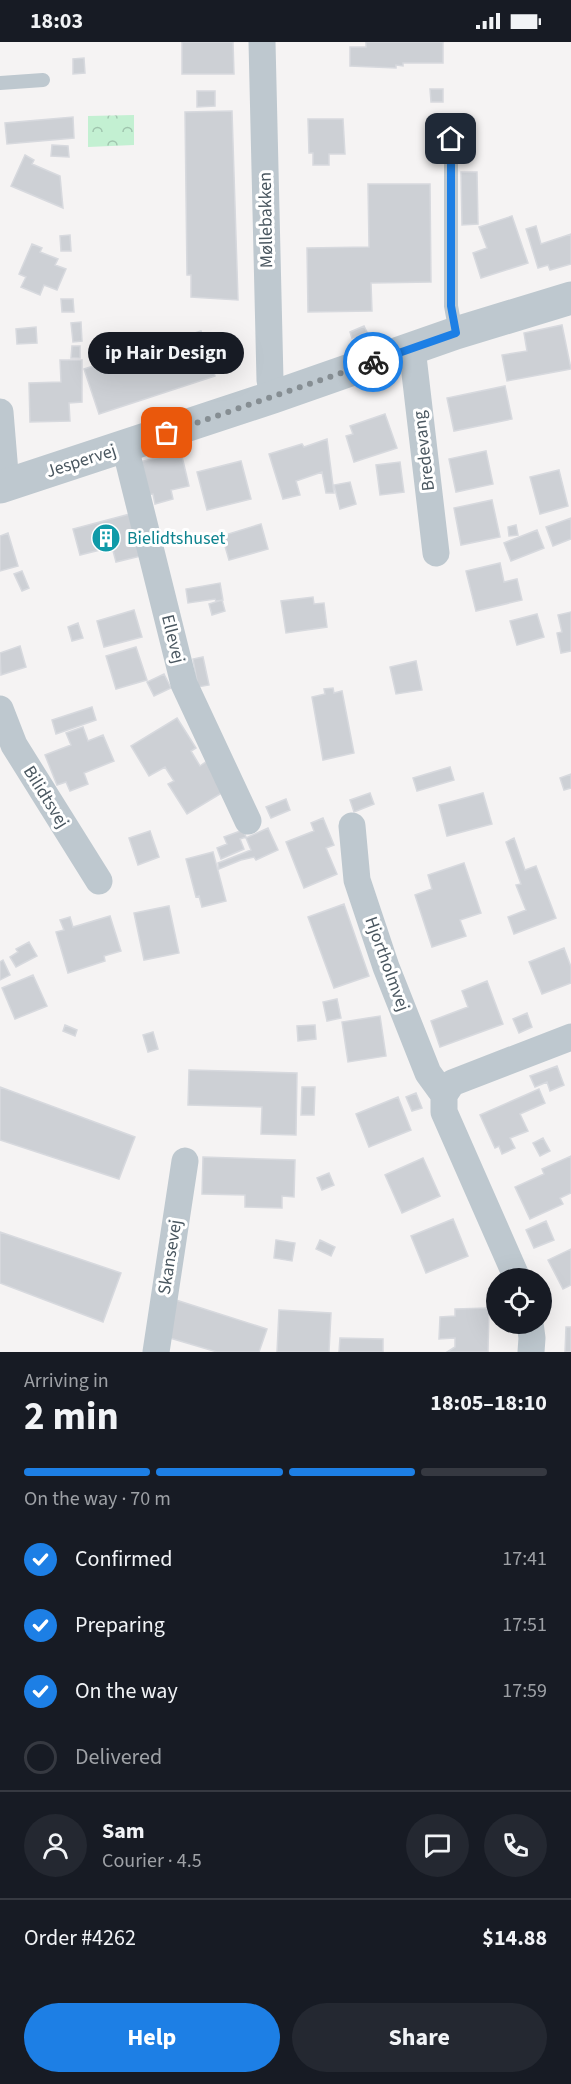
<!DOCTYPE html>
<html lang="en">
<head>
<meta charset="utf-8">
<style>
  body { margin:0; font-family:"Source Sans 3",sans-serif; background:#242831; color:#f1f3f6; height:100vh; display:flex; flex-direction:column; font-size:22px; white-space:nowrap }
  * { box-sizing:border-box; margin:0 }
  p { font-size:20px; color:#9ea1a6 }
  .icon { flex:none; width:33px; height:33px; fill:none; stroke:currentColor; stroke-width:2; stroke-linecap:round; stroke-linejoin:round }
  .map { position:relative; height:1310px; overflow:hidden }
  .drawer { display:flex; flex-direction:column; background:#171b24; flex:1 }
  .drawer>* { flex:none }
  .controls { position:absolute; left:486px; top:1226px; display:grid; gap:12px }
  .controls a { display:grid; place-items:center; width:66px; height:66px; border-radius:50%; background:#171b24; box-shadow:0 6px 24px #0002; font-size:30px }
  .pin { position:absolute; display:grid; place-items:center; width:51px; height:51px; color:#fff; margin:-26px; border-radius:12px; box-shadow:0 3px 9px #0006 }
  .courier { position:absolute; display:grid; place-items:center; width:60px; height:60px; margin:-30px; border:4px solid #1d7fe5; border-radius:50%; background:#fff; color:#222; box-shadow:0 2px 8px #0007 }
  .bubble { position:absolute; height:42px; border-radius:21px; background:#171b24; box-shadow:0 6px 24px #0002; font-size:20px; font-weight:700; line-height:42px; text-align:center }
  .head em { font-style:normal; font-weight:700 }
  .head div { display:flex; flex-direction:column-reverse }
  .head { display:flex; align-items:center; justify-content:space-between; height:102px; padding:0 24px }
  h1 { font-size:39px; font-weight:700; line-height:45px }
  .bar { display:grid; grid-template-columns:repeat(4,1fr); gap:9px 6px; align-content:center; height:72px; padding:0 24px }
  .bar i { height:8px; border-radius:4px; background:#363941 }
  .bar .active { background:#1d7fe5 }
  .bar p { grid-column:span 4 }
  .line { display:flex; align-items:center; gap:15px; padding:0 24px; border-top:2px solid #363941 }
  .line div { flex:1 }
  .round { display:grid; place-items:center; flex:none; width:63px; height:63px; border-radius:32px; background:#242831 }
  ol { padding:0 24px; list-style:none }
  li { display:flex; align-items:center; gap:18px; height:66px }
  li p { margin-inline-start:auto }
  li .icon { padding:6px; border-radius:50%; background:#1d7fe5; color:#fff; stroke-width:4 }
  li:last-child { color:#9ea1a6 }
  li i { width:33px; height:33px; border:3px solid #363941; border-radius:50% }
  .button { display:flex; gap:12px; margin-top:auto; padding:12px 24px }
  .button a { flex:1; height:69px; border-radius:36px; background:#1d7fe5; color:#fff; font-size:24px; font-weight:700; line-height:69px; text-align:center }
  .button a+a { background:#242831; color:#f1f3f6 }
  .status { display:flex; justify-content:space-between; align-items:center; height:42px; padding:0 30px; background:#171b24; direction:ltr }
  .status svg { height:16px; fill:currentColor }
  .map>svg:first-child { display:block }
  .park { fill:url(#park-crowns) }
  .building { fill:#cdd0d5; stroke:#d7d9de; stroke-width:1.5 }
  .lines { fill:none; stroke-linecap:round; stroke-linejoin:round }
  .service { stroke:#bec8cf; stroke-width:14 }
  .minor { stroke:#bec8cf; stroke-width:27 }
  .tertiary { stroke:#bec8cf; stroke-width:33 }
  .done { stroke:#868e93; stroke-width:6; stroke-dasharray:0 10.8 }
  .route { stroke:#1d7fe5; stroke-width:8 }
  .labels { text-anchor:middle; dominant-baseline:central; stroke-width:6; stroke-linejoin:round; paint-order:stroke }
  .street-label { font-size:18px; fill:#4a5760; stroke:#fff }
  .culture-label { font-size:18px; fill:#0d838f; stroke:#fff; text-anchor:start }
</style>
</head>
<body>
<div class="status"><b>18:03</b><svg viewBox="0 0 49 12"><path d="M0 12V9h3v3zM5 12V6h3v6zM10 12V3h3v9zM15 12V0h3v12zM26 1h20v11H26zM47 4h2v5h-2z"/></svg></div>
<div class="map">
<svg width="571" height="1310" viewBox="0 0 571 1310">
  <defs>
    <pattern id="park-crowns" width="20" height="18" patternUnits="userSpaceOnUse" patternTransform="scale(1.5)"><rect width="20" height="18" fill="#c3f0d2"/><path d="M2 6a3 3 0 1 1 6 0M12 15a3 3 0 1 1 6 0" fill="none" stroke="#a0c5ae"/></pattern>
  </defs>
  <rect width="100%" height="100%" fill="#f5f3f3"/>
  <!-- park -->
  <path class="park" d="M134 73V103L88 105V74Z"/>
  <!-- building -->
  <path class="building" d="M182 0H233L234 32H182Z
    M366 0H443V21H403V24L396 23V26L350 24V5H366Z
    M84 16 85 31 73 32V17Z
    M430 47H443V60H431Z
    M197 49H215V64L197 65Z
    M232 69 238 258 191 255V233H187L185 70Z
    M73 75 74 96 7 102 5 81Z
    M308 77H343L345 112H329V123H313V111H309Z
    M52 103 68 104 69 115 51 114Z
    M25 113 34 118 32 122 60 134 63 166 11 144Z
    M461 130H477L478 182 462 183Z
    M368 142H430L431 240 371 241 372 269 308 270 307 206 369 205Z
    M512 174 528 221 481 236 473 211 487 206 479 185Z
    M536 184 541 202 571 192V222L550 228 548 223 538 226 526 187Z
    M70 193 71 209H61L60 194Z
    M32 202 42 206 40 210 58 217 55 223 66 227 57 248 44 243 40 253 21 245 26 235 19 232Z
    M61 257H73L74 270H62Z
    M81 280 82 299 73 300 71 281Z
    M562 283 571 327 507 339 502 313 527 309 524 291Z
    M364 284 367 290 352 296 350 290Z
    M36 285 37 301 17 302 16 287Z
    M201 289 215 334 99 372 84 327Z
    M72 304H80V316H71Z
    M60 318H82V360L69 361 70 379 30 380 29 341 61 340Z
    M505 344 512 377 454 389 447 356Z
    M385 372 397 406 354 420 346 394 353 392 350 384Z
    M327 397 334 451H326L322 430 296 439 300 453 283 457 269 412 302 402 304 405Z
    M486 409 493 442 456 450 449 417Z
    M181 410 189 444 171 448 173 457 155 462 153 452 147 453 139 420Z
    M241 419 251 457 207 468 197 430Z
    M400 420 404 450 380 453 376 423Z
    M559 428 568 464 540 472 530 435Z
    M350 440 356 462 340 467 334 443Z
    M492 458 500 495 461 503 454 466Z
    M130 472 141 514 116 520 112 505 80 513 73 487Z
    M571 476V497L553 504 546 485Z
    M261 482 268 507 229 518 222 494Z
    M516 483 518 493 509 494 508 485Z
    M537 488 544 506 511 519 504 501Z
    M8 491 18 524 0 529V494Z
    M500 521 504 540 517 537 522 558 476 569 466 529Z
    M22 529 29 546 22 549 14 532Z
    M220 541 223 558 216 559 215 557 188 561 186 547Z
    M313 555 314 562 324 561 327 585 286 591 281 559Z
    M222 558 225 569 212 573 209 562Z
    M134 568 142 595 104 605 97 579Z
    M571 570V609L561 611 557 591 562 590 558 573Z
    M537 572 544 595 517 603 510 579Z
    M78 581 83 596 72 599 68 585Z
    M20 604 26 625 1 633 0 611Z
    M136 605 147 638 116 647 106 614Z
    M203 615 209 643 198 645 193 617Z
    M416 619 422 648 396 652 390 625Z
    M164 632 171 646 154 654 147 640Z
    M333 646 334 651 342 649 354 711 323 718 312 655 325 652 324 647Z
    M92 665 96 678 56 692 52 678Z
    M177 676 196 706 191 709 200 724 207 719 225 749 187 772 168 742 174 739 165 725 149 734 131 704Z
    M83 685 88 699 103 693 114 719 84 731 88 742 70 749 66 740 57 743 45 713 71 703 66 691Z
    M450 725 454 738 417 749 413 736Z
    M571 732V746L564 748 560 736Z
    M370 751 374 762 354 770 350 758Z
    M483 751 492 782 447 794 439 763Z
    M286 757 290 768 271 776 266 765Z
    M323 776 334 803 326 806 337 832 304 846 286 800 314 789 311 781Z
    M268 786 278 808 256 818 254 815 241 818 219 827 218 821 251 808 246 796Z
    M243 788 246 795 240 797 244 807 221 817 217 806 227 802 224 795Z
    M150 789 159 815 138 823 129 796Z
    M514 796 525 828 536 824 556 876 514 892 508 875 526 868 516 843 521 842 506 800Z
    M213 810 226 859 202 865 199 854 196 855 186 817Z
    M464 821 481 871 460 878 466 894 432 905 415 853 432 847 428 833Z
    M344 862 369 934 334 946 308 875Z
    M169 864 179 911 144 918 134 871Z
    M110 874 121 909 104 914 105 919 68 931 56 890 64 888 60 878 70 875 73 885Z
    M29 900 37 914 16 925 10 915 18 910 16 907Z
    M564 906 571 925V941L542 952 529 920Z
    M3 918 10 933 0 938V920Z
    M33 933 47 964 15 977 2 946Z
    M487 939 503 982 440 1005 431 979 468 965 462 949Z
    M337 957 341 976 327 979 323 960Z
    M527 971 532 985 519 991 513 977Z
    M380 974 386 1014 348 1020 342 980Z
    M65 983 77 988 75 994 63 989Z
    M315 983 316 997 298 999 297 984Z
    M153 990 158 1007 148 1010 143 993Z
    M557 1024 564 1043 550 1049 547 1040 535 1045 530 1034Z
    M189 1028 297 1031 296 1093 261 1092 262 1065 188 1063Z
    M0 1045 135 1095 119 1137 0 1098Z
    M302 1045H315L314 1073H301Z
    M539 1047 545 1061 520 1072 528 1089 510 1096 515 1106 502 1112 499 1104 495 1106 480 1073Z
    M416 1051 422 1066 412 1069 406 1055Z
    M398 1055 411 1088 369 1105 356 1072Z
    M543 1096 550 1109 540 1114 533 1101Z
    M571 1114V1151L560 1156 563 1162 530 1177 515 1145 544 1132 542 1127Z
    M203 1115 295 1118 294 1155 282 1154V1166L245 1165V1153L202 1152Z
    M423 1116 440 1154 402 1171 385 1133Z
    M329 1131 334 1143 322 1148 317 1136Z
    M453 1177 468 1214 426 1231 411 1194Z
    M546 1179 554 1198 534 1206 526 1188Z
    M0 1190 121 1231 103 1280 0 1241Z
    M276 1198 295 1201 292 1219 274 1216Z
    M320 1198 335 1205 331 1214 316 1207Z
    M571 1207V1243L563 1247 548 1218Z
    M176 1258 267 1287 259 1310H217L163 1294Z
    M489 1266 488 1310H447L455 1305V1296L439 1297 440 1275 455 1274V1267Z
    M279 1268 331 1271 329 1310H277Z
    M566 1285H571V1310H565Z
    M340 1296 383 1297V1310H339Z"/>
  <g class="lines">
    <!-- service -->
    <path class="service" d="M0 41 43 38
      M451 97V264L456 291"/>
    <!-- minor -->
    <path class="minor" d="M262 0 270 338 273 355
      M412 306 436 511
      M0 370 6 443
      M125 405 184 642 248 779
      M0 667 14 703 99 839
      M352 784 357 838 386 925 428 1031 444 1053
      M517 1236 444 1070V1053L452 1041 571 995
      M530 1281 532 1296 531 1310
      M156 1310 185 1119"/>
    <!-- tertiary -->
    <path class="tertiary" d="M0 445 273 355 456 291 571 256"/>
  </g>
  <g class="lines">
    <!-- done -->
    <path class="done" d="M167 391 373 320"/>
    <!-- route -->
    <path class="route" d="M373 320 456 291 451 264V97"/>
  </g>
  <!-- icons -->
  <defs>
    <g id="building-disc" transform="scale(1.5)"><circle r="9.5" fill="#0f9aa8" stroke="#fff"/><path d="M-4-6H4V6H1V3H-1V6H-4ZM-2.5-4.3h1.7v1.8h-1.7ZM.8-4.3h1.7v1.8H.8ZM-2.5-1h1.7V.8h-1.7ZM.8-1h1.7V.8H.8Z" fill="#fff"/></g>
  </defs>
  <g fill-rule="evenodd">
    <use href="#building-disc" x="106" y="496"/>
  </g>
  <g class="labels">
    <!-- street labels -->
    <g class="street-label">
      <text transform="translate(266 178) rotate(-91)">Møllebakken</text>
      <text transform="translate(424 409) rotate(-97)">Bredevang</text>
      <text transform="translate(81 419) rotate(-18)">Jespervej</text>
      <text transform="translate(173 597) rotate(76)">Ellevej</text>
      <text transform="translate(46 755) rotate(58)">Bilidtsvej</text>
      <text transform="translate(387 922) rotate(70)">Hjortholmvej</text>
      <text transform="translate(170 1215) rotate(-81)">Skansevej</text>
    </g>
    <!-- culture labels -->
    <g class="culture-label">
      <text x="127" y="496">Bielidtshuset</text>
    </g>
  </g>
</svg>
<div class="controls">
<a><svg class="icon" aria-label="locate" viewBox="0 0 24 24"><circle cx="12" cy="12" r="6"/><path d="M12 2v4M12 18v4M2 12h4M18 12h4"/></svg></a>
</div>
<div class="pin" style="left:167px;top:391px;background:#ea580c"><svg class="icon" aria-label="bag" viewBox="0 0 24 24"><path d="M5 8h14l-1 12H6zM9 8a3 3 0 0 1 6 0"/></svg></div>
<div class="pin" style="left:451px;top:97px;background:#1f2937"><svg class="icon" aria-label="home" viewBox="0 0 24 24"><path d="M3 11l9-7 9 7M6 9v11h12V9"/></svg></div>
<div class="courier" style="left:373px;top:320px"><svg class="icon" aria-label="bike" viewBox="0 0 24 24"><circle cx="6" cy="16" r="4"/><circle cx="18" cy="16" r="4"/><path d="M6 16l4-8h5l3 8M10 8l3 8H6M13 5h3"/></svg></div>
<div class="bubble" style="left:88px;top:290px;width:156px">ip Hair Design</div>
</div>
<section class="drawer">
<div class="head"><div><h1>2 min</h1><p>Arriving in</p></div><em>18:05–18:10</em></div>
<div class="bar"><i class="active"></i><i class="active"></i><i class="active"></i><i></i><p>On the way · 70 m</p></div>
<ol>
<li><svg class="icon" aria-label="check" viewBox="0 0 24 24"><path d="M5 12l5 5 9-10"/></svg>Confirmed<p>17:41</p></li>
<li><svg class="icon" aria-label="check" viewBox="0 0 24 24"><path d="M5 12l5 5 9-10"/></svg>Preparing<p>17:51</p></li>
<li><svg class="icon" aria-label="check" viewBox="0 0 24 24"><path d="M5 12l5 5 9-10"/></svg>On the way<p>17:59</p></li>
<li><i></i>Delivered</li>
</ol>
<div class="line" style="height:108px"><a class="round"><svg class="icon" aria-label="person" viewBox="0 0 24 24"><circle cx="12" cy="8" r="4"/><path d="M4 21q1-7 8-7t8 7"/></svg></a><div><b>Sam</b><p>Courier · 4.5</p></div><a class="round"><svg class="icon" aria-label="chat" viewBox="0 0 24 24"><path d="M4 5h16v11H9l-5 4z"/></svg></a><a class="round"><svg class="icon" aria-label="phone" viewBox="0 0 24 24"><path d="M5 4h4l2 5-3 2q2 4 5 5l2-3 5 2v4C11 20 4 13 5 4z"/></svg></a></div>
<div class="line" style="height:78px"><div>Order #4262</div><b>$14.88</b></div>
<div class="button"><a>Help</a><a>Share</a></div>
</section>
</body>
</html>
